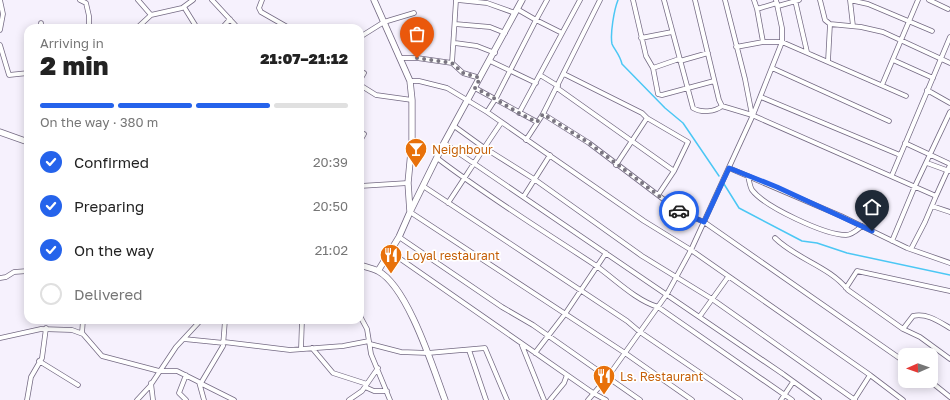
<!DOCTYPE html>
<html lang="en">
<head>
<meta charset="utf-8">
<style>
  body { margin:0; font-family:"Golos Text",sans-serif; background:#f6f6f6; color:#222; height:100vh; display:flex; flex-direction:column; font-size:15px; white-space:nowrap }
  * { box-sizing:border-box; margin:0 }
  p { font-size:13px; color:#767676 }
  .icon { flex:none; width:22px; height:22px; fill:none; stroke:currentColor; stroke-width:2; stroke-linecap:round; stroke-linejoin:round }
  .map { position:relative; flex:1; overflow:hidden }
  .panel { position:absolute; left:24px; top:24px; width:340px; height:300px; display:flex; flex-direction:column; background:#fff; border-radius:12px; box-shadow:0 2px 10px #0003 }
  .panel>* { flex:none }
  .needle { width:26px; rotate:268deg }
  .fabs { position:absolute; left:898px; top:348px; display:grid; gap:8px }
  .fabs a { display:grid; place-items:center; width:40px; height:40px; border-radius:8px; background:#fff; box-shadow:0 2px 10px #0003; font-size:20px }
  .pin { position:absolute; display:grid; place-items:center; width:34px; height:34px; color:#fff; margin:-41px -17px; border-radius:50% 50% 50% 0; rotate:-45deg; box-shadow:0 0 4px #0007 }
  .pin .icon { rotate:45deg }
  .courier { position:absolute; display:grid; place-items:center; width:40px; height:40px; margin:-20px; border:3px solid #2563eb; border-radius:50%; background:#fff; color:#222; box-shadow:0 1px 5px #0007 }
  .headline em { font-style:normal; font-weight:800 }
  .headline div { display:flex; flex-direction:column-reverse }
  .headline { display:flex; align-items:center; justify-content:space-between; height:68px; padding:0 16px }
  h1 { font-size:26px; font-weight:800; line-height:30px }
  .bar { display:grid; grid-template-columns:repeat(4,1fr); gap:6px 4px; align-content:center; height:48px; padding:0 16px }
  .bar i { height:5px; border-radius:3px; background:#e0e0e0 }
  .bar .on { background:#2563eb }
  .bar p { grid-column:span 4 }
  ol { padding:0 16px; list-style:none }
  li { display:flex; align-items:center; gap:12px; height:44px }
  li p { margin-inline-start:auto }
  li .icon { padding:4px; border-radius:50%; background:#2563eb; color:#fff; stroke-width:4 }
  li:last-child { color:#767676 }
  li i { width:22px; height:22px; border:2px solid #e0e0e0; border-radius:50% }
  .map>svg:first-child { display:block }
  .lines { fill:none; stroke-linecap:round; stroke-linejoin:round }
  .stream { stroke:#4bc7f4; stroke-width:1.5 }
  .street-casing { stroke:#746a83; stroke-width:5.5 }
  .secondary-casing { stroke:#746a83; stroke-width:7 }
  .street { stroke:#fff; stroke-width:4 }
  .secondary { stroke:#fff; stroke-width:5.5 }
  .done { stroke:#797580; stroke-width:4; stroke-dasharray:0 7.2 }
  .route { stroke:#2563eb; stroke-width:5 }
  .labels { text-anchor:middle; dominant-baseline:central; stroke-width:3.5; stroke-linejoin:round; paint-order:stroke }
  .food-label { font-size:12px; fill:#c56008; stroke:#fff; text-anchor:start }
</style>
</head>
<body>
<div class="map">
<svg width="950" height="400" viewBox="0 0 950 400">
  <rect width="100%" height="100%" fill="#f6f1fd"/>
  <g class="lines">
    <!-- stream -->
    <path class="stream" d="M618 0C614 10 610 34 612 44 614 49 620 55 622 64L665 108 683 123 719 176
      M724 184 739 208 802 241 817 243 847 253 950 275"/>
    <!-- street casing -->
    <g class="street-casing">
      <path id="street" d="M80 0 86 3 89 16V28
        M138 0 151 15
        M212 0 238 28
        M262 0 259 8 261 12 289 28
        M458 0 487 3 515 13
        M600 0 543 114 589 143 679 211 704 222 905 362
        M633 0 646 56 653 68 658 94 662 95 714 81
        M664 0 693 108C701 113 715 112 722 106
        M695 0 719 100 722 106 752 115 936 196 950 165
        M725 0 745 79 752 115
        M754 0 757 9 777 3
        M795 0 807 52
        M820 0 825 20 830 24 861 27 883 32 950 63
        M850 0 868 4 932 31
        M850 0 853 26
        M929 0 948 9
        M778 6 799 0
        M184 7 197 28
        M517 9 536 20 547 0
        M757 9 763 42
        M455 24 490 27 505 33
        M41 28V23
        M137 28 151 15 182 8 193 0
        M222 28 230 19
        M0 30 3 14 0 0
        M360 37 384 22 414 13
        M641 38 672 32
        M455 43 477 46 495 53
        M0 45 9 75 28 73
        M736 47 763 42H782L906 96
        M401 58H417L452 63 456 0
        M893 60 933 78
        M490 61 536 83
        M680 61 708 53
        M828 61 830 24
        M452 63 463 73 480 78
        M653 68 679 59
        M772 68 889 121
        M540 75 558 86
        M360 80 364 73
        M410 81H419L447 88 487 112 644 221 691 250 870 375 903 400
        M360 85 376 95 412 100
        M882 85 918 0
        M475 88 537 122
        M557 88 674 171 688 142 647 118 642 113 564 74
        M927 90 950 103
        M761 97 900 155
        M487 112 496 98 536 20 562 33
        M519 113 580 0
        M454 126 483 147 534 179 642 256 712 299 855 400
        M526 140 543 114
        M360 141 364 134
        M444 143 783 374 819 400
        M905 143 950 164
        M437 158C488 197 542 230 595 265 615 279 635 300 658 307L792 400
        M927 163 949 171
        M616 165 647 118
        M729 168 841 216 907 248 950 263
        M892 175 950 37
        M748 176C749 180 750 187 752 190 765 207 825 235 846 235 852 235 857 230 862 226
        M360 186 408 183
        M423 186 627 321 640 332 740 400
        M658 195 674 171
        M524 196 550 155
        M448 203C466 176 483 149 501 123
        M932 206 950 212
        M410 212 625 353 692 400
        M399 237 502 307 533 325 640 400
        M775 238C796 259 829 266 848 290L903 329 920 337 950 359
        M892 241 915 186 950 112
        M911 249 925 222 936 196
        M389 251 593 393 606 400
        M0 278 6 277 14 272 28 271
        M846 288 857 271 950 291
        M360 316 367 329 371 354 390 400
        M700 316 728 277
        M903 329 913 316C927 313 938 321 950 328
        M82 333 83 320
        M0 338 41 329 72 330 83 334 102 356 159 371H177L199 382 204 400
        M184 339 224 343
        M224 342 290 350 343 346 369 341
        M521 343 544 400
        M370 344 401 352 428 353 485 348 507 400
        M312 348 333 373 367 384
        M301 349 302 320
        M469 350 486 400
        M535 353 565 314 606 253
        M39 361 78 385
        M930 381 950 397
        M151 383 153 400
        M200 383 234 400
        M201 383 223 346 225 320
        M365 387 374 391H387
        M27 400 31 377 42 358 46 328
        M137 400 150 386 176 347 201 320
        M186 400 179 393 186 375
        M349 400 362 391 378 368
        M550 400 564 383 567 375
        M588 400 607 378 667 294 691 250 753 115 782 42V28L776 0
        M781 400 793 382
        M854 400 870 375"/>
    </g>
    <!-- secondary casing -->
    <g class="secondary-casing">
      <path id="secondary" d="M374 0 410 81 412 100V141L408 183 410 212 399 237 378 271
        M0 132 28 142
        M410 212 444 143 522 0
        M360 265C366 267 372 268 378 271 408 287 433 368 445 400"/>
    </g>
    <!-- street -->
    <use href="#street" class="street"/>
    <!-- secondary -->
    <use href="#secondary" class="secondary"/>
  </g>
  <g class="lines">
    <!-- done -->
    <path class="done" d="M417 58 452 63 463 73 480 78 475 88C496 98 516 113 537 122L543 114 589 143 679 211"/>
    <!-- route -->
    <path class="route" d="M679 211 704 222 729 168 777 187 872 231"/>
  </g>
  <!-- icons -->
  <defs>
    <g id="bar-pin" transform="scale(1.15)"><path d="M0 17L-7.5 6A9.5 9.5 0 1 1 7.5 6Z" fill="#e8710a" stroke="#fff"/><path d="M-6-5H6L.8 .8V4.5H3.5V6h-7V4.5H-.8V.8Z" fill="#fff"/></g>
    <g id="restaurant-pin" transform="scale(1.15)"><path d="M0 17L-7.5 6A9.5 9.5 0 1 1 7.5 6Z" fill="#e8710a" stroke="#fff"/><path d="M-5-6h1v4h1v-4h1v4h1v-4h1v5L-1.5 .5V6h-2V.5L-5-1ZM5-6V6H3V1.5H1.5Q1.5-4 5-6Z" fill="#fff"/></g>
  </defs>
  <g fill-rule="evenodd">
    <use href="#bar-pin" x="416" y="149"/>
    <use href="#restaurant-pin" x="391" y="255"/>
    <use href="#restaurant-pin" x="604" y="376"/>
  </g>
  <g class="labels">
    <!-- food labels -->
    <g class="food-label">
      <text x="432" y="149">Neighbour</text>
      <text x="406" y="255">Loyal restaurant</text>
      <text x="620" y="376">Ls. Restaurant</text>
    </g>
  </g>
</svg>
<div class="fabs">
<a><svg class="needle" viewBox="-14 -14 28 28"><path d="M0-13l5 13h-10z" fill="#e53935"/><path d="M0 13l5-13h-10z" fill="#767676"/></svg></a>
</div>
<div class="pin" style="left:417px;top:58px;background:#ea580c"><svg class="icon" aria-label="bag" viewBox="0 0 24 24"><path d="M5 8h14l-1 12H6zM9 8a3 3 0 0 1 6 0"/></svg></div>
<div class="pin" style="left:872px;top:231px;background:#1f2937"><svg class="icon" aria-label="home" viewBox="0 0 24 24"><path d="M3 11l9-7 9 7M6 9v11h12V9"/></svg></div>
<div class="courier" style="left:679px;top:211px"><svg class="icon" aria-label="car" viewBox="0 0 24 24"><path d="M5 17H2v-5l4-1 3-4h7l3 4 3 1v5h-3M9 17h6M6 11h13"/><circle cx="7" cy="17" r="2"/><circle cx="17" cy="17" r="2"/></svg></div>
<section class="panel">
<div class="headline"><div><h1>2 min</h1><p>Arriving in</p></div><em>21:07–21:12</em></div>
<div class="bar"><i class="on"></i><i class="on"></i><i class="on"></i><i></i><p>On the way · 380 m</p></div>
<ol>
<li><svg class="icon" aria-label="check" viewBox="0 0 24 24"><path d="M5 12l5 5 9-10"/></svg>Confirmed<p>20:39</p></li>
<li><svg class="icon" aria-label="check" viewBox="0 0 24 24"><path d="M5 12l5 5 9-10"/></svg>Preparing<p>20:50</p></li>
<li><svg class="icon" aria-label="check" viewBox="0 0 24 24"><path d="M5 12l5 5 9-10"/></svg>On the way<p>21:02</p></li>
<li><i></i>Delivered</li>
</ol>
</section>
</div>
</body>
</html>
